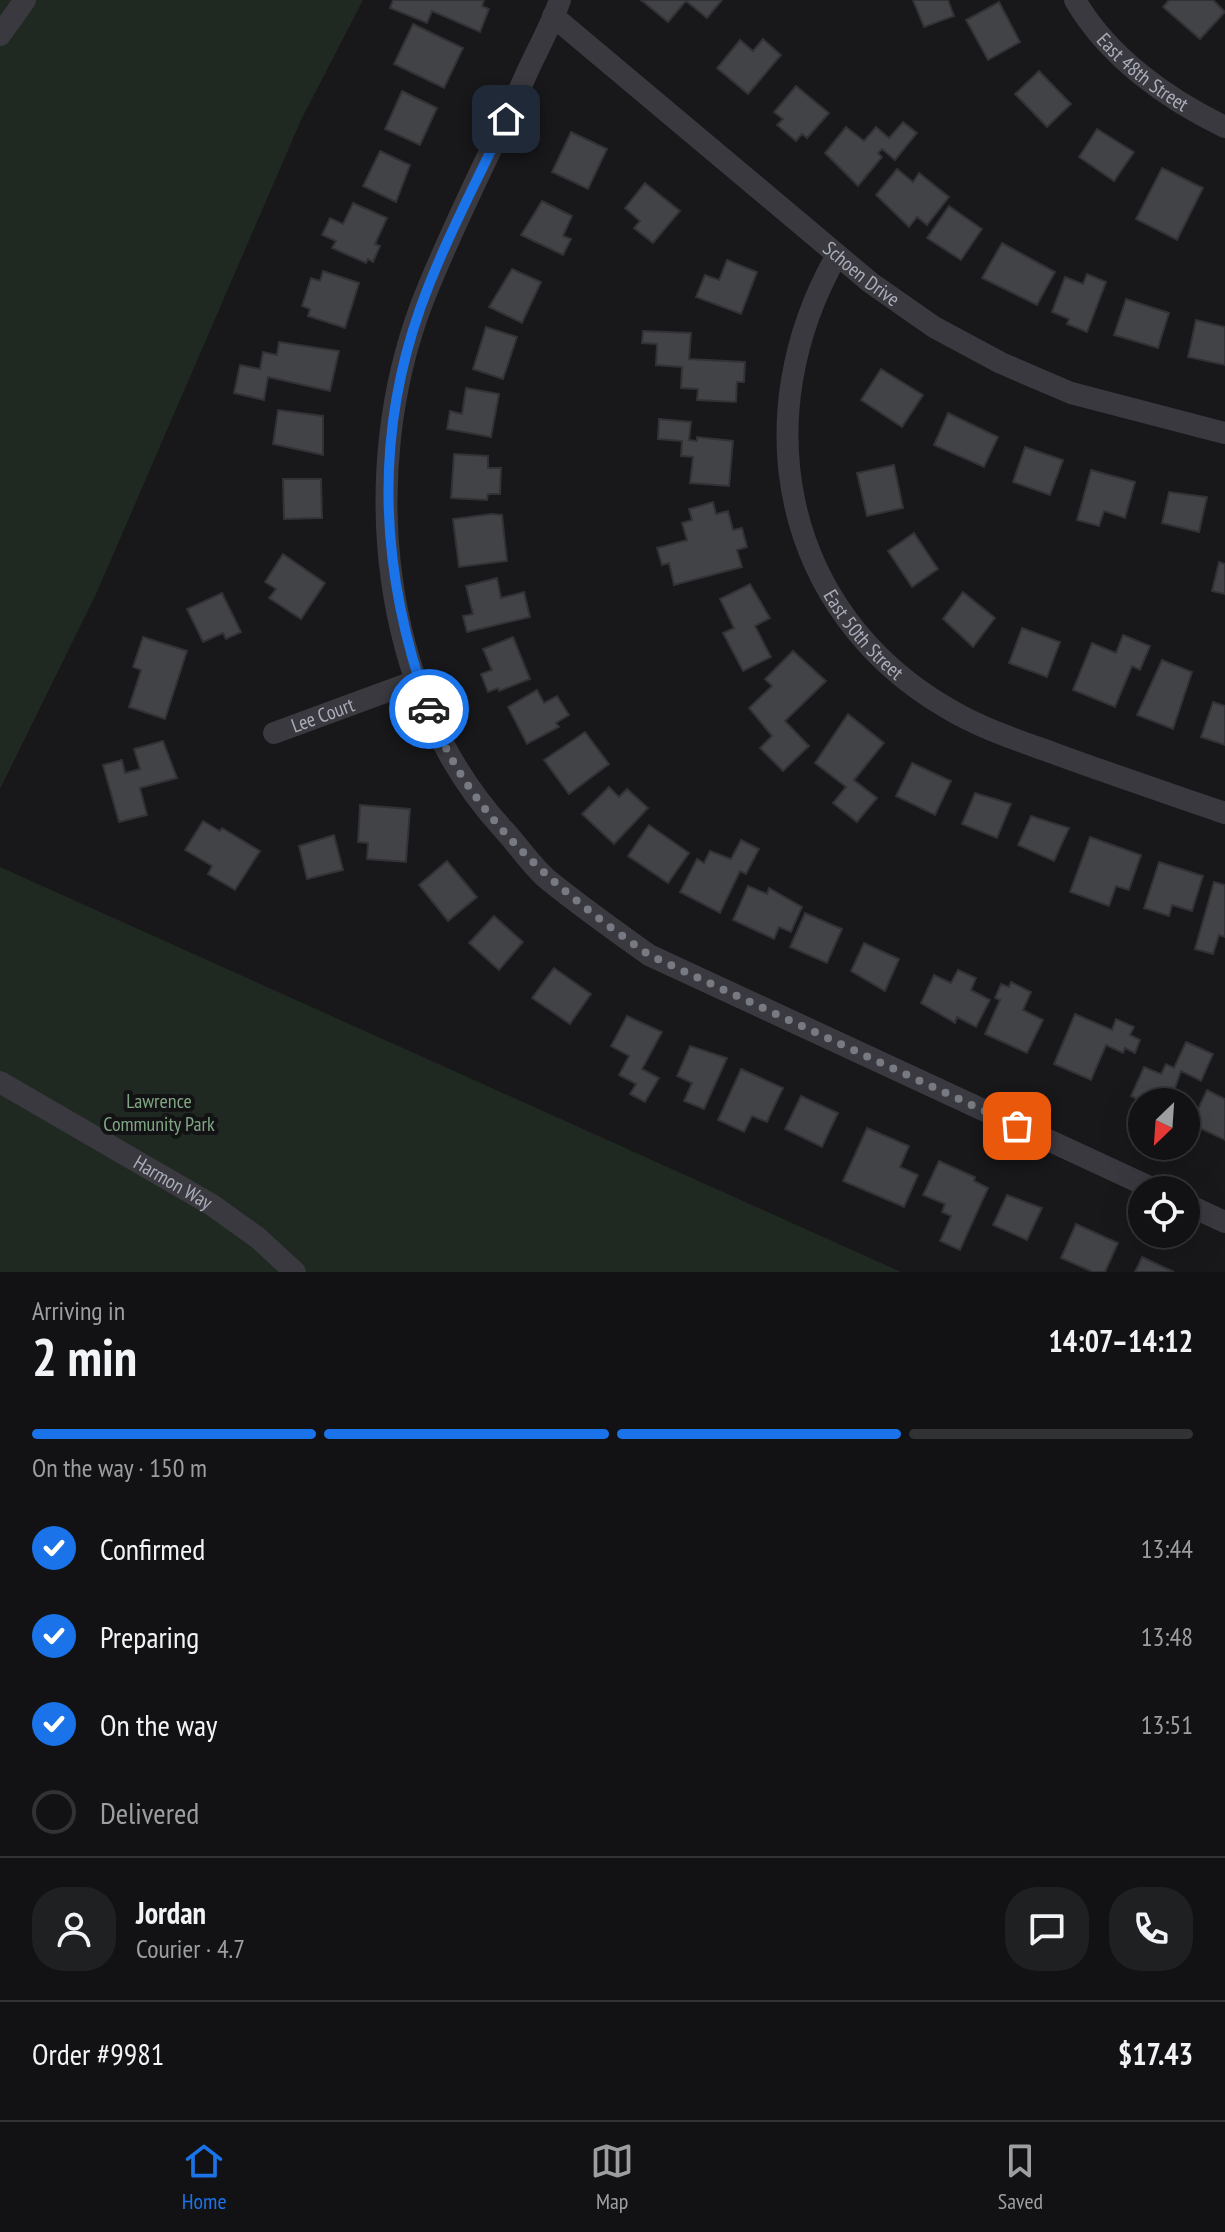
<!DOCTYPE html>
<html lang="en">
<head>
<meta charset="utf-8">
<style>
  body { margin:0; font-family:"PT Sans Narrow",sans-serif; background:#1f2022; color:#f1f3f6; height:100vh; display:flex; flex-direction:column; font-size:30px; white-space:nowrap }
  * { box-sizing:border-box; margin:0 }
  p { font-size:26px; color:#9c9ea0 }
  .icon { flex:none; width:44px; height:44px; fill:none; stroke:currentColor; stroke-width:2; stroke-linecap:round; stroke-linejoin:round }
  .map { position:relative; height:1272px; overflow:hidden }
  .side { display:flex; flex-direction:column; background:#121214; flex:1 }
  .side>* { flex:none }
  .needle { width:52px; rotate:205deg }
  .controls { position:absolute; left:1128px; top:1088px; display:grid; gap:16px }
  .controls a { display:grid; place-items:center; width:72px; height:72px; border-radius:50%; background:#121214; box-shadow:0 8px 32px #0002,0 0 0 2px #313234; font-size:40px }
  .pin { position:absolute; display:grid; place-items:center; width:68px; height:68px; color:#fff; margin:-34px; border-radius:16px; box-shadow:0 4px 12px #0006 }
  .courier { position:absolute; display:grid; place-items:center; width:80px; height:80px; margin:-40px; border:6px solid #1a73e8; border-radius:50%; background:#fff; color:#222; box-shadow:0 2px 10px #0007 }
  .head em { font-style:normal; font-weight:700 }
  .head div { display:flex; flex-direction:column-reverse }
  .head { display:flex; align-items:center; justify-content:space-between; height:136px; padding:0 32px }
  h1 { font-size:52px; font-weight:700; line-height:60px }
  .bar { display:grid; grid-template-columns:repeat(4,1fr); gap:12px 8px; align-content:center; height:96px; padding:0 32px }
  .bar i { height:10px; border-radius:6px; background:#313234 }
  .bar .active { background:#1a73e8 }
  .bar p { grid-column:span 4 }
  .line { display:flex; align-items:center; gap:20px; padding:0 32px; border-top:2px solid #313234 }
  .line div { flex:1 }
  .round { display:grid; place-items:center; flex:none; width:84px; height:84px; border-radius:32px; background:#1f2022 }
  ol { padding:0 32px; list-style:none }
  li { display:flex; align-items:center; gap:24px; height:88px }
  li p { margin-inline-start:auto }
  li .icon { padding:8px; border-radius:50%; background:#1a73e8; color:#fff; stroke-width:4 }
  li:last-child { color:#9c9ea0 }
  li i { width:44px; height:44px; border:4px solid #313234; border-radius:50% }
  .tabs { display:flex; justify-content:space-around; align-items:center; height:112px; border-top:2px solid #313234; background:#121214; font-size:22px; color:#9c9ea0 }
  .tabs a { display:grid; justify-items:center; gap:4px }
  .tabs .active { color:#1a73e8 }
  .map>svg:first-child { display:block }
  .green { fill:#1f2921 }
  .building { fill:#424347; stroke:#323236; stroke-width:2 }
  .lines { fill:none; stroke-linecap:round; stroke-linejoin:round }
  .street { stroke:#39393f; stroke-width:22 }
  .done { stroke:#777a82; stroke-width:8; stroke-dasharray:0 14.4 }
  .route { stroke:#1a73e8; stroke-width:10 }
  .labels { text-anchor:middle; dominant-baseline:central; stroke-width:8; stroke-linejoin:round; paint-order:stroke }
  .street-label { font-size:20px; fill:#aaaeba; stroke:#131315 }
  .park-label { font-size:20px; fill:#80a684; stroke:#131315 }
</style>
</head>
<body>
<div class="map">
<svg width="1225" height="1272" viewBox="0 0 1225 1272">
  <rect width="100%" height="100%" fill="#18181a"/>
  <!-- green -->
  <path class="green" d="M0 0H363L301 120 97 592 0 789Z
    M0 867 901 1272H0Z"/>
  <!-- building -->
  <path class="building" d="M393 0H484L482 6 489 9 480 32 432 11 427 23 390 8Z
    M641 0H722L707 18 686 1 668 22Z
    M913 0H948L954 16 924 27Z
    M1169 0H1213L1225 12 1200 39 1163 7Z
    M999 2 1020 42 988 60 966 20Z
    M413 24 463 48 444 88 394 64Z
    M763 39 781 55 748 94 717 68 740 40 753 51Z
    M1039 71 1071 104 1047 127 1015 94Z
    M796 86 829 113 807 138 802 134 796 141 777 125 783 119 774 112Z
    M402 91 437 108 420 145 385 129Z
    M903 122 917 133 895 160 882 149 878 153 882 157 858 186 825 153 846 127 864 141 876 127 889 138Z
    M1097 129 1134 152 1114 181 1079 157Z
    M571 132 607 149 588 189 552 172Z
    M380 151 410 165 396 202 363 186Z
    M1162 168 1203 188 1177 240 1136 219Z
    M897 169 913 182 919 173 949 197 927 225 917 217 909 227 876 195Z
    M645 183 680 211 653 243 634 228 640 221 625 208Z
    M542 201 572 216 563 236 571 239 563 255 521 235Z
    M353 203 387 218 375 244 380 246 373 262 368 259 366 263 332 248 336 241 322 235 330 218 343 224Z
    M949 206 982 229 961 260 927 238Z
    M1002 243 1055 272 1037 305 982 278Z
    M727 260 757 272 741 314 696 297 705 275 719 280Z
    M512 269 541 282 522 323 489 307Z
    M323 271 359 283 345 328 308 316 310 309 302 306 311 278 320 281Z
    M1087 274 1106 282 1087 332 1067 324 1069 319 1052 312 1065 277 1083 284Z
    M1126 299 1169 313 1158 348 1114 335Z
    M1196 320 1225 327V365L1188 357Z
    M486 327 517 337 503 379 473 369Z
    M643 331 691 333 689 359 745 362 744 382H737L736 402 697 400 698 389 681 388 682 367 656 365 657 344 642 343Z
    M279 342 339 351 330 391 268 377 264 400 234 393 240 365 260 369 263 352 277 355Z
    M881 369 923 395 902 427 861 400Z
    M466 388 499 394 491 437 447 429 450 411 462 414Z
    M278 410 323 416V455L273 444Z
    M948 413 998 437 984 467 934 445Z
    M659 419 691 422 689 440 697 441V437L733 441 729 486 690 483 693 457 681 456 682 441 658 439Z
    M1025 447 1063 460 1050 495 1013 482Z
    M454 454 488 456V468H501L500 494H488L487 500 451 498Z
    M894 465 903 508 867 516 857 473Z
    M1091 470 1135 482 1125 518 1104 511 1099 526 1077 520Z
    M283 479H321L322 518 284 519Z
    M1169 492 1207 497 1199 532 1162 523Z
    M713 502 716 514 728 511 733 530 742 528 747 547 737 550 742 567 674 585 669 563 662 565 657 548 687 540 682 523 692 520 689 509Z
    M491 514 502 515 507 561 459 567 453 519Z
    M914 533 938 569 912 587 888 551Z
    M283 554 325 583 301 619 269 598 276 589 265 582Z
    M1219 562 1225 564V594L1212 591Z
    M497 578 501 598 524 592 530 617 467 632 463 616 473 614 466 586Z
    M750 584 770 618 755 626 771 657 743 671 723 633 734 628 720 599Z
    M963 592 995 618 973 647 943 619Z
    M222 593 241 632 226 639 223 633 203 642 187 609Z
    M1022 628 1060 642 1047 677 1009 663Z
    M1123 635 1150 646 1140 670 1132 666 1115 707 1073 690 1092 643 1116 653Z
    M143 637 187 651 165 719 129 707 141 670 133 667Z
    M513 637 530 679 499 691 498 688 488 692 481 674 492 670 483 649Z
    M793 651 826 681 785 721 809 746 783 771 760 748 772 736 749 708 772 686 765 679Z
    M1162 660 1192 672 1173 729 1137 715Z
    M537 690 544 703 557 696 569 715 556 723 559 727 527 744 508 707Z
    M1213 702 1225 706V745L1201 737Z
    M848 714 884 743 854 780 877 798 857 822 833 803 846 787 815 763Z
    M585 732 609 764 569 794 544 760Z
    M163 741 177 778 140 788 147 815 119 822 103 765 122 760 125 773 140 769 134 749Z
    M912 763 951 781 935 815 896 796Z
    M609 787 619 797 627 789 648 808 614 844 582 814Z
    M975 793 1011 804 997 838 962 824Z
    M360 805 410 809 406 862 367 859 368 843 358 842Z
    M1031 816 1069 828 1054 861 1018 845Z
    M203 821 220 831 222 828 260 851 235 890 208 874 212 866 185 850Z
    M649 825 689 853 668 883 628 856Z
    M334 835 343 870 307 879 299 846Z
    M1090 837 1141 855 1129 890 1116 886 1109 906 1070 892Z
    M741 840 759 849 746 874 740 871 720 913 680 892 697 859 704 863 710 851 731 859Z
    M447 861 477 897 448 921 419 885Z
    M1159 862 1203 876 1192 911 1172 905 1169 916 1144 908Z
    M1214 882 1225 885V937L1219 935 1213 954 1195 949Z
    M748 886 767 894 769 888 802 907 791 932 779 927 774 939 733 920Z
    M805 913 842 929 827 963 790 947Z
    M494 916 523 942 499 970 469 943Z
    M864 943 899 959 885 991 851 971Z
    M554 968 591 994 570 1024 532 998Z
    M958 970 976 978 971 990 990 1000 976 1027 957 1017 955 1023 921 1003 934 975 951 983Z
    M1011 982 1031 992 1023 1010 1043 1020 1027 1053 985 1034 1000 1000 995 998 1001 984 1009 987Z
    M1075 1014 1112 1030 1116 1019 1134 1027 1130 1035 1140 1040 1135 1053 1125 1048 1123 1053 1106 1045 1091 1080 1054 1064Z
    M627 1016 662 1032 642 1069 659 1078 645 1102 630 1094 636 1084 619 1075 629 1056 611 1046Z
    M1186 1042 1213 1054 1201 1081 1181 1071 1170 1102H1143L1131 1096 1144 1067 1161 1074 1166 1064 1174 1068Z
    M690 1046 727 1058 704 1109 684 1101 692 1083 677 1076Z
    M741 1069 783 1088 767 1122 752 1116 744 1132 718 1120Z
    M1207 1090 1225 1099V1140L1191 1124Z
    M801 1096 838 1113 822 1147 785 1129Z
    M867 1128 909 1146 900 1167 918 1175 904 1207 843 1181Z
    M939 1161 975 1177 974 1181 988 1188 960 1250 940 1241 951 1216 942 1212 945 1204 923 1195Z
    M1007 1195 1042 1208 1027 1240 993 1225Z
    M1076 1224 1118 1243 1105 1272H1093L1061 1258Z
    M1142 1257 1174 1272H1135Z"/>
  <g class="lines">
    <!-- street -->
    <g class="street">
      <path d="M560 0C551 26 536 52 525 77 491 152 452 226 422 303 358 471 378 693 503 829 518 845 531 865 547 879 580 906 614 930 649 955L1156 1190"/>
      <path id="s1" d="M1075 0C1108 57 1167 99 1225 127"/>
      <path id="s2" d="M553 16 871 283 934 327 1001 363 1071 393 1225 433"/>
      <path d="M0 35 25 0"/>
      <path id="s3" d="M837 255C745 416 781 611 947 708 980 728 1017 740 1053 753 1110 774 1167 793 1225 813"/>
      <path id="s4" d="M274 733 418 680"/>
      <path id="s5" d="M0 1082 212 1205 258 1238 295 1272"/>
      <path d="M1186 1204 1225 1222"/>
    </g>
  </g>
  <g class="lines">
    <!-- done -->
    <path class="done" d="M429 709C468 817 558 891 649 955L1017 1126"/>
    <!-- route -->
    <path class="route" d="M429 709C381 577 373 442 420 309 443 244 477 181 506 119"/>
  </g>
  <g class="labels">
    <!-- street labels -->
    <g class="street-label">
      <text stroke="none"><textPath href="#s1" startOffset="100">East 48th Street</textPath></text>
      <text stroke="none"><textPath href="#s2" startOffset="402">Schoen Drive</textPath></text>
      <text stroke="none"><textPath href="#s3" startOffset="408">East 50th Street</textPath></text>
      <text stroke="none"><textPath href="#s4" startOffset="52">Lee Court</textPath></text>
      <text stroke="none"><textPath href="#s5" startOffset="200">Harmon Way</textPath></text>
    </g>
    <!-- park labels -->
    <g class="park-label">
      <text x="159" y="1101">Lawrence<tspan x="159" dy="23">Community Park</tspan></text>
    </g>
  </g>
</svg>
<div class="controls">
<a><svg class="needle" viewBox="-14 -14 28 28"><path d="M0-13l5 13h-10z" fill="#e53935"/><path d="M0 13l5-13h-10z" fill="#9c9ea0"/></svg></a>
<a><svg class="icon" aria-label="locate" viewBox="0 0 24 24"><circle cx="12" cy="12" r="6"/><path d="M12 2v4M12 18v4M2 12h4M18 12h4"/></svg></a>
</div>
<div class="pin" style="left:1017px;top:1126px;background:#ea580c"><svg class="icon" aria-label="bag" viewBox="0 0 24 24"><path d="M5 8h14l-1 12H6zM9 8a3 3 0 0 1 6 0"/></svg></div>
<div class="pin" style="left:506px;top:119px;background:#1f2937"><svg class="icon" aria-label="home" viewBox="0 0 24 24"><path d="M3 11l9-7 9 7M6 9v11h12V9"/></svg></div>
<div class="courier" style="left:429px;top:709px"><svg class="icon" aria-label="car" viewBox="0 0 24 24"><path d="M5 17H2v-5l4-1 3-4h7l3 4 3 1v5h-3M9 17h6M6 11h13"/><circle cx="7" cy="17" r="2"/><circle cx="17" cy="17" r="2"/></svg></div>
</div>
<section class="side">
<div class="head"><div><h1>2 min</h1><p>Arriving in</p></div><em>14:07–14:12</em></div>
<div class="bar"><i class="active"></i><i class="active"></i><i class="active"></i><i></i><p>On the way · 150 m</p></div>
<ol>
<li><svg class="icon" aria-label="check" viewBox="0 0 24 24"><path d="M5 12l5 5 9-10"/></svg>Confirmed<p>13:44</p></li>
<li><svg class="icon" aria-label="check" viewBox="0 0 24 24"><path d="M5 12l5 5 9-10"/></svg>Preparing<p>13:48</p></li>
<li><svg class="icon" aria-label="check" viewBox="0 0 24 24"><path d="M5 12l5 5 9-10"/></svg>On the way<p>13:51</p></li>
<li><i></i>Delivered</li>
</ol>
<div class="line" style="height:144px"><a class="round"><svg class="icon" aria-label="person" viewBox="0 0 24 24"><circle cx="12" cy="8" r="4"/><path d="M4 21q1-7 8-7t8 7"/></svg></a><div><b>Jordan</b><p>Courier · 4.7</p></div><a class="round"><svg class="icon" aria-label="chat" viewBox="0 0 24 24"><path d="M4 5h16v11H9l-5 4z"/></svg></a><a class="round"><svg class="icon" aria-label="phone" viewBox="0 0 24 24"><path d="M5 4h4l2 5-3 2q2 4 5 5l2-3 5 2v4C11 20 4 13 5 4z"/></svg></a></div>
<div class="line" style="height:104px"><div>Order #9981</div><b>$17.43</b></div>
</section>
<nav class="tabs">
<a class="active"><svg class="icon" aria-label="home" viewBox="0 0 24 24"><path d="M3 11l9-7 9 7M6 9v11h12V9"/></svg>Home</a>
<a><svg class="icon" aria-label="map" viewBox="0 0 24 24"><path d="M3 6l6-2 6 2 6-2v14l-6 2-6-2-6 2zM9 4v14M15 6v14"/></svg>Map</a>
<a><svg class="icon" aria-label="saved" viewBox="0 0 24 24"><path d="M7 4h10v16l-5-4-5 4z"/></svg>Saved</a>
</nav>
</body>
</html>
